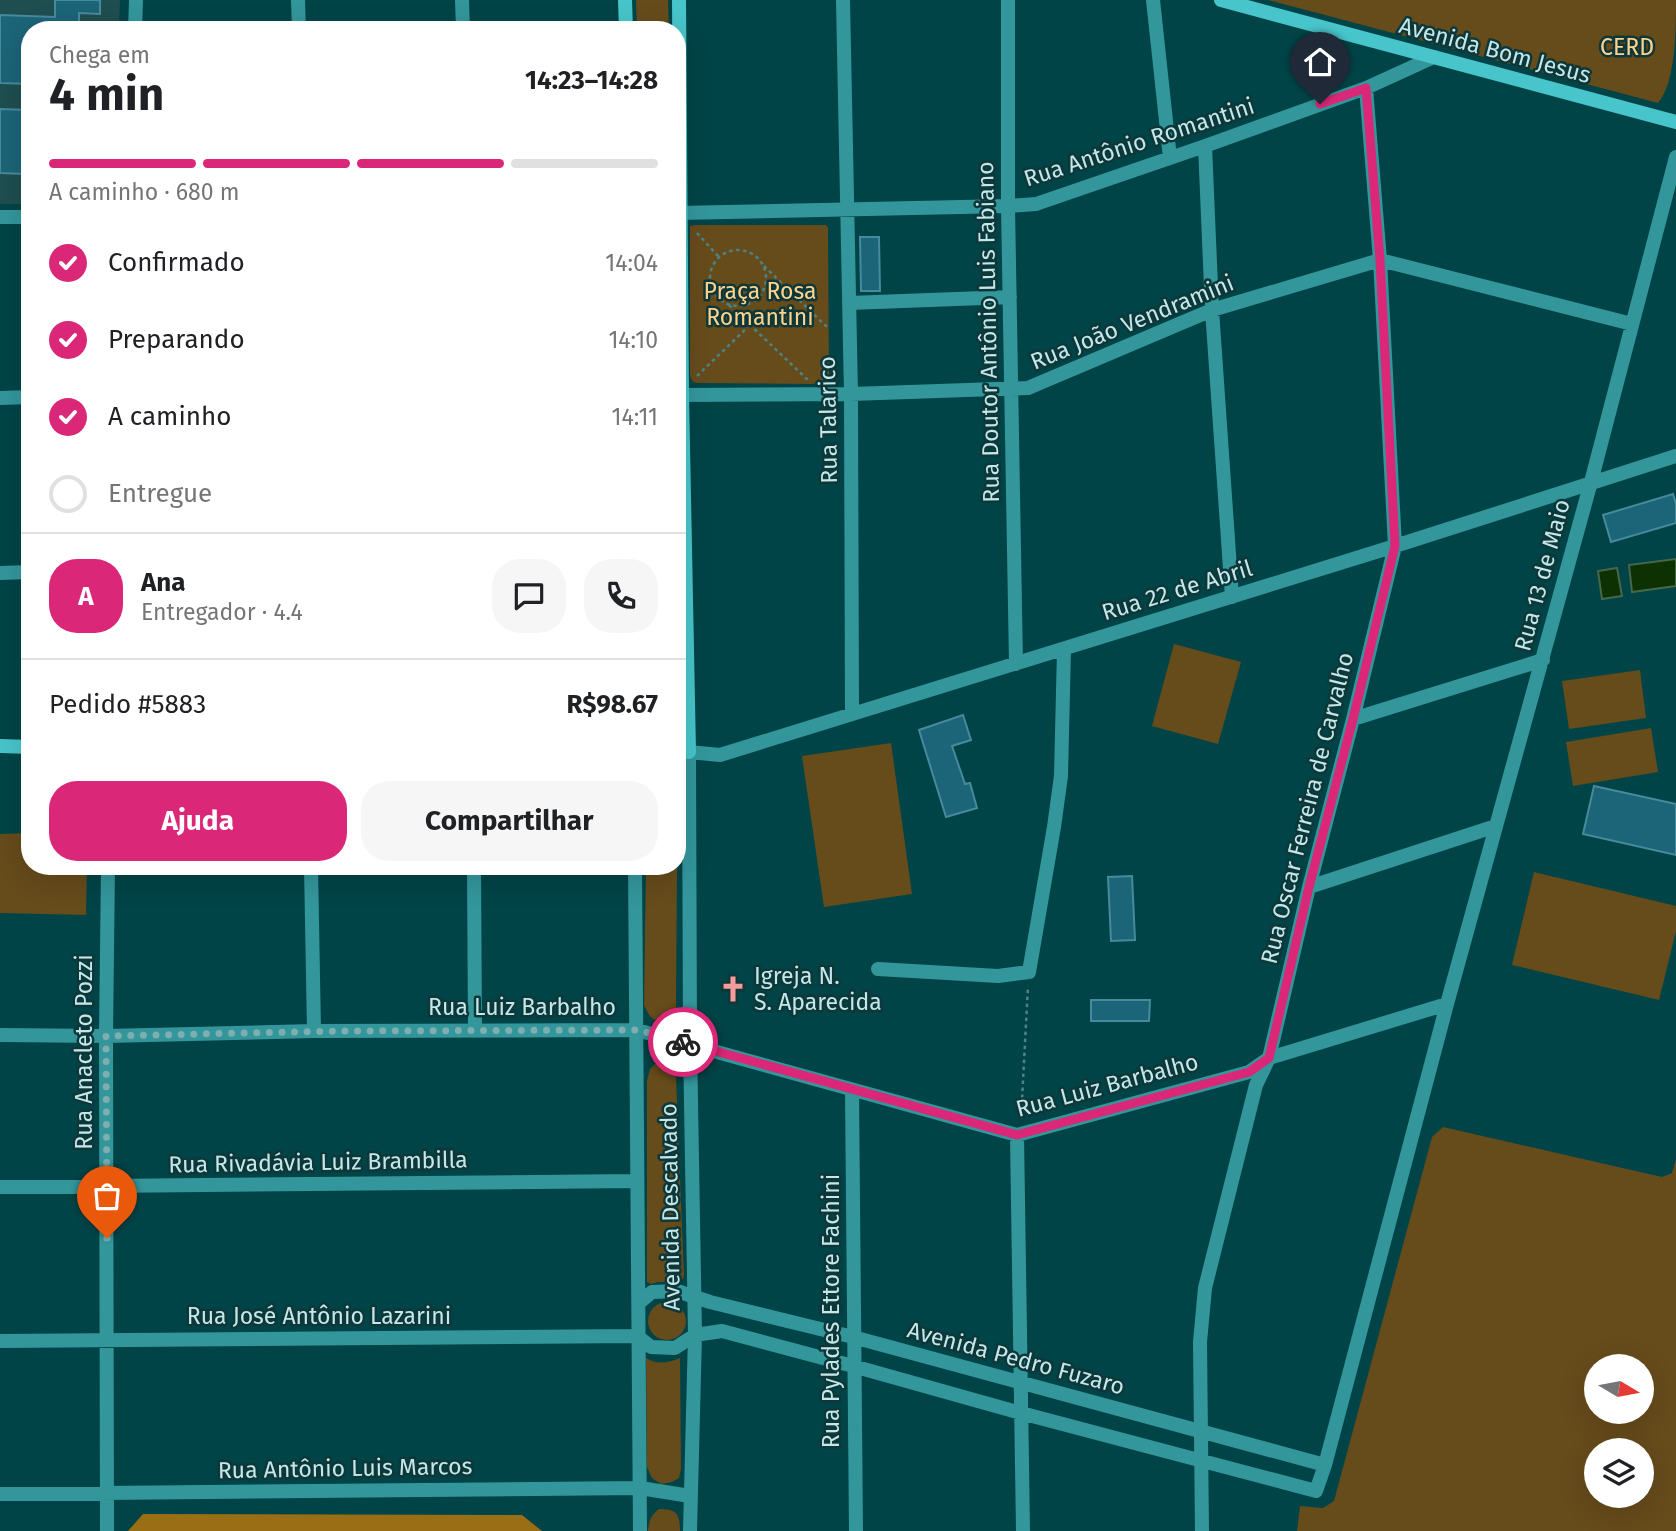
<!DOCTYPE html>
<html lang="pt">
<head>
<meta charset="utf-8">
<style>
  body { margin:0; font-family:"Fira Sans",sans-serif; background:#f6f6f6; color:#202124; height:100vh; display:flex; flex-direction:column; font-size:26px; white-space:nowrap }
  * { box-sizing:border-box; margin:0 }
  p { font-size:23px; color:#757577 }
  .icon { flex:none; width:38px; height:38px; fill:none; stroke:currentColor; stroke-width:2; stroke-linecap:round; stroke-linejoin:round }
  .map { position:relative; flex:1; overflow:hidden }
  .panel { position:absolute; left:21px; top:21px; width:665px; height:854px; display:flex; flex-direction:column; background:#fff; border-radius:28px; box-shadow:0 7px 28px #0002 }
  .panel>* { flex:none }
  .needle { width:46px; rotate:100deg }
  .fabs { position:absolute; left:1584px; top:1354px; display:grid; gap:14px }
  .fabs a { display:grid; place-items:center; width:70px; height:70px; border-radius:50%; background:#fff; box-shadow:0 7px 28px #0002; font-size:35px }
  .pin { position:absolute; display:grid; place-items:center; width:60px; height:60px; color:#fff; margin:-72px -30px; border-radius:50% 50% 50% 0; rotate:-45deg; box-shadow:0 0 7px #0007 }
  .pin .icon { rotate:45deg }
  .courier { position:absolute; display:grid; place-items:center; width:70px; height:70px; margin:-35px; border:5px solid #db2777; border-radius:50%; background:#fff; color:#222; box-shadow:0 2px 9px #0007 }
  .summary em { font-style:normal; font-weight:700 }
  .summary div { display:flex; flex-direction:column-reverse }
  .summary { display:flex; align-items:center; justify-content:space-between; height:119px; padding:0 28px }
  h1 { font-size:46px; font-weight:700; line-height:52px }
  .bar { display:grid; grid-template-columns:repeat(4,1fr); gap:10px 7px; align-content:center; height:84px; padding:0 28px }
  .bar i { height:9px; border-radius:5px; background:#e0e0e0 }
  .bar .selected { background:#db2777 }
  .bar p { grid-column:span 4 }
  .line { display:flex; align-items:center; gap:18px; padding:0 28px; border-top:2px solid #e0e0e0 }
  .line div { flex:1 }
  .round { display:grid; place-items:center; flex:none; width:74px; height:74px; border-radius:28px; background:#f6f6f6 }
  ol { padding:0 28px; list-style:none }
  li { display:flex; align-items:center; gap:21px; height:77px }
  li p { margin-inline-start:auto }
  li .icon { padding:7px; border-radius:50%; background:#db2777; color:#fff; stroke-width:4 }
  li:last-child { color:#757577 }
  li i { width:38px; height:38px; border:4px solid #e0e0e0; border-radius:50% }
  .button { display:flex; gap:14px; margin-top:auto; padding:14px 28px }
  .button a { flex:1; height:80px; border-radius:28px; background:#db2777; color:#fff; font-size:28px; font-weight:700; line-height:80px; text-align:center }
  .button a+a { background:#f6f6f6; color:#202124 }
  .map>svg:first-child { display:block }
  .built { fill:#1f4e50 }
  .green { fill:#664b1b; fill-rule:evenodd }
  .forest { fill:#996e14 }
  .water { fill:#0d3103; stroke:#446848; stroke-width:2 }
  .building { fill:#1c6477; stroke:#468a9d; stroke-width:2 }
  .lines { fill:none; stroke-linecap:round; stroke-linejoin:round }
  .path { stroke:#4c8386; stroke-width:2.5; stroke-dasharray:3.5 3.5; stroke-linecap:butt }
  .street { stroke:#33969b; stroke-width:14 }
  .secondary { stroke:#47c5ca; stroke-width:14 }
  .done { stroke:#7faeb0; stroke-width:7; stroke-dasharray:0 12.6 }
  .route { stroke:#db2777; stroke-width:9 }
  .labels { text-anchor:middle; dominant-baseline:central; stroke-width:5; stroke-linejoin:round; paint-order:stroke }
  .park-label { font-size:23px; fill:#ffd38c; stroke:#0e3739 }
  .street-label { font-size:23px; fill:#c4e7e9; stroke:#0e3739 }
  .poi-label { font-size:23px; fill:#c4e7e9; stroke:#0e3739; text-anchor:start }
</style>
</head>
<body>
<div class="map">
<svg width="1676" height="1531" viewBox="0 0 1676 1531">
  <rect width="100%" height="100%" fill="#004447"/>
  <!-- built -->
  <path class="built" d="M0 0H120L119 30H30V204H0Z"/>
  <!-- green -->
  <path class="green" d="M636 0H668L669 30H637Z
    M1268 0H1676C1676 29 1676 82 1658 103Z
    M695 225H826L828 228 829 382 812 384 696 383 692 381 690 376V226Z
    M1174 644 1241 662 1218 744 1152 726Z
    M1640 670 1646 718 1569 729 1562 681Z
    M1651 728 1658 772 1573 786 1566 742Z
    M891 743 912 894 824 907 802 756Z
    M30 833V866H87L86 915 0 913V834Z
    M646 866H677L676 1007C673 1019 660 1028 650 1016 649 1015 645 1007 644 1005Z
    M1534 872 1676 906V931L1659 1000 1512 965Z
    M656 1063C668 1064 671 1067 676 1077L684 1276 681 1282H658L651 1284 647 1282V1081L650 1069Z
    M1443 1127 1662 1177 1672 1173 1676 1159V1531H1297L1300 1506 1323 1508 1334 1501 1432 1137ZM1596 1367H1642V1412H1596ZM1596 1451H1642V1496H1596Z
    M648 1321a19 19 0 1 1 38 0a19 19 0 1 1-38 0Z
    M646 1358C656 1365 669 1363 680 1358L681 1469 679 1478 672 1482 661 1484 652 1478 647 1467Z
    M659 1509C676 1509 680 1513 680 1531H648C649 1521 651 1515 659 1509Z"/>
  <!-- forest -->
  <path class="forest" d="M143 1514 522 1515 542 1531H128Z"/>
  <!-- water -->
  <path class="water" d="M1676 559V586L1632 592 1629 565Z
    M1617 568 1622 596 1602 599 1598 571Z"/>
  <!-- building -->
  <path class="building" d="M55 0H100V14L79 13V30H30V84L0 83V15L55 17Z
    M0 109 27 110 25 174 0 173Z
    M860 237H879L880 291H861Z
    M1673 494 1676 504V523L1611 542 1603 515Z
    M963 715 971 740 952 746 965 784 970 783 977 808 946 817 919 730Z
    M1594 786 1676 804V855L1583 834Z
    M1132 876 1135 940 1111 941 1108 877Z
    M1091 1000H1150L1149 1021H1091Z"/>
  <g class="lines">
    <!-- path -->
    <path class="path" d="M697 233 719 257
      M710 278a28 28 0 1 1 56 0a28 28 0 1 1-56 0Z
      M764 266 829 329
      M729 305 808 380
      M697 376 750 325
      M1021 1119 1028 986"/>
    <!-- street -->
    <path class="street" d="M298 0 299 30
      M462 0 463 30
      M843 0 851 394 852 713
      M1008 0V206L1016 664
      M1153 0 1170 158
      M135 30 136 0
      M1205 146 1212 310 1232 597
      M677 213 1008 206 1036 204 1205 146 1366 88 1434 57
      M0 217H30
      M849 303 1010 297
      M677 395 851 394 1028 388 1212 310 1380 260 1632 324
      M0 398 30 397
      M0 573 30 572
      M1353 719 1543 660
      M311 866 314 1031
      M474 866 475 1030
      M635 866 640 1531
      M1309 887 1496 826
      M878 969 998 976 1029 972 1054 827 1061 776 1064 649
      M0 1035 106 1036 314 1031 637 1030 1017 1135 1249 1072 1269 1058 1447 1004
      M852 1090 856 1531
      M1017 1135 1023 1531
      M0 1187 636 1181
      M639 1303 652 1292 677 1291 710 1302 853 1337 1325 1465
      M0 1341 637 1336 651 1347 675 1348 695 1335 722 1331 853 1366 1021 1413 1316 1491 1325 1465 1447 1004 1591 482 1676 157
      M0 1494 640 1488 690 1496
      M107 1531 106 1036 108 866
      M690 1531 695 1335 690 1044 689 752 720 755 1395 546 1676 456
      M1202 1531 1200 1342 1205 1288 1256 1085 1269 1058 1309 887 1353 719 1395 546 1380 260 1366 88"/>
    <!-- secondary -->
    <path class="secondary" d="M625 0 626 30
      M1221 0 1676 122
      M0 746 30 747
      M677 751 689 752 682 395 679 0"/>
  </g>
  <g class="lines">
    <!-- done -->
    <path class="done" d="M107 1238 106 1036 341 1031 637 1030 683 1042"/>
    <!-- route -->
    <path class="route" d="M683 1042 1017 1135 1249 1072 1269 1058 1309 887 1353 719 1395 546 1380 260 1366 88 1320 104"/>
  </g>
  <!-- icons -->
  <defs>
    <g id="church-bare" transform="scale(2.1)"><path d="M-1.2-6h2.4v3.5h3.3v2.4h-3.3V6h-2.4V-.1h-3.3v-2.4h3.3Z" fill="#f59b9b" stroke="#0e3739" stroke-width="2.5" paint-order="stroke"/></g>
  </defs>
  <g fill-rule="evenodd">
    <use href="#church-bare" x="733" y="989"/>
  </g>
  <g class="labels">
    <!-- park labels -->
    <g class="park-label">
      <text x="1627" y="47">CERD</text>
      <text x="760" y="291">Praça Rosa<tspan x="760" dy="26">Romantini</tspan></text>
    </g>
    <!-- street labels -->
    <g class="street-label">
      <text transform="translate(1495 50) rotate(15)">Avenida Bom Jesus</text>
      <text transform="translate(1139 142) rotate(-18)">Rua Antônio Romantini</text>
      <text transform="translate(1132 322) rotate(-22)">Rua João Vendramini</text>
      <text transform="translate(988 332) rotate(-91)">Rua Doutor Antônio Luis Fabiano</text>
      <text transform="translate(828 420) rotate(-91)">Rua Talarico</text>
      <text transform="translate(1542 575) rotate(-75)">Rua 13 de Maio</text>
      <text transform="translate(1177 590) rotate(-17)">Rua 22 de Abril</text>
      <text transform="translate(1307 808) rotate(-76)">Rua Oscar Ferreira de Carvalho</text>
      <text x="522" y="1007">Rua Luiz Barbalho</text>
      <text transform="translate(84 1052) rotate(-90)">Rua Anacleto Pozzi</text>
      <text transform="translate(1107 1085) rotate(-15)">Rua Luiz Barbalho</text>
      <text transform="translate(318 1162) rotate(-1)">Rua Rivadávia Luiz Brambilla</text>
      <text transform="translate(670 1207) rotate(-91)">Avenida Descalvado</text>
      <text transform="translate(831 1311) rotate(-90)">Rua Pylades Ettore Fachini</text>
      <text x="319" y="1316">Rua José Antônio Lazarini</text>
      <text transform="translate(1016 1358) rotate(15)">Avenida Pedro Fuzaro</text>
      <text transform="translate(345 1468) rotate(-1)">Rua Antônio Luis Marcos</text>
    </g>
    <!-- poi labels -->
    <g class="poi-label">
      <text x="754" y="976">Igreja N.<tspan x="754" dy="26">S. Aparecida</tspan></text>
    </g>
  </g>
</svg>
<div class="fabs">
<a><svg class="needle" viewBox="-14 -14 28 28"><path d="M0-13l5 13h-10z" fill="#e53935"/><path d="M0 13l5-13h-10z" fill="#757577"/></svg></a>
<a><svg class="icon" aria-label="layers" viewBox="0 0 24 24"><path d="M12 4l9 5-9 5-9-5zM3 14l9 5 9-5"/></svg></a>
</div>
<div class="pin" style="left:107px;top:1238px;background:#ea580c"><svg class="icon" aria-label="bag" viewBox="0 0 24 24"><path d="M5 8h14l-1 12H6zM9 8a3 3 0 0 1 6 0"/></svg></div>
<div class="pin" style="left:1320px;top:104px;background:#1f2937"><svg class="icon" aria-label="home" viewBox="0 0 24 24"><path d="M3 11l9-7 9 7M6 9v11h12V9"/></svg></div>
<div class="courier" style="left:683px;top:1042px"><svg class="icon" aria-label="bike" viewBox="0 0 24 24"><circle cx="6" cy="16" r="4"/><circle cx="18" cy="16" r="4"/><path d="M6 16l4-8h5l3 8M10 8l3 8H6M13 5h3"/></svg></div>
<section class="panel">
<div class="summary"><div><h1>4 min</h1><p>Chega em</p></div><em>14:23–14:28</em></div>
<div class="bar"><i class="selected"></i><i class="selected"></i><i class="selected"></i><i></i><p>A caminho · 680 m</p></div>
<ol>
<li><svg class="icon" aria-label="check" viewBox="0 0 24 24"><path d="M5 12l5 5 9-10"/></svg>Confirmado<p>14:04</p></li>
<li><svg class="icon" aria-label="check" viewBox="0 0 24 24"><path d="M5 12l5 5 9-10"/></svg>Preparando<p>14:10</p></li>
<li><svg class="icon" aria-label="check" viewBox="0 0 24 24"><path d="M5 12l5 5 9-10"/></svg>A caminho<p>14:11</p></li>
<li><i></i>Entregue</li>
</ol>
<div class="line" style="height:126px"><b class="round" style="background:#db2777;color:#fff">A</b><div><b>Ana</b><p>Entregador · 4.4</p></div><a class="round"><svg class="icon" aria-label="chat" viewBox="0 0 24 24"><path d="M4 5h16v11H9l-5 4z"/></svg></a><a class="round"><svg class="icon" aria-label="phone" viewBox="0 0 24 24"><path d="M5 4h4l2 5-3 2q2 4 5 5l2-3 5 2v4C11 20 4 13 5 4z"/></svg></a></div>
<div class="line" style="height:91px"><div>Pedido #5883</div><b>R$98.67</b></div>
<div class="button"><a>Ajuda</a><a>Compartilhar</a></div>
</section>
</div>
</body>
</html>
